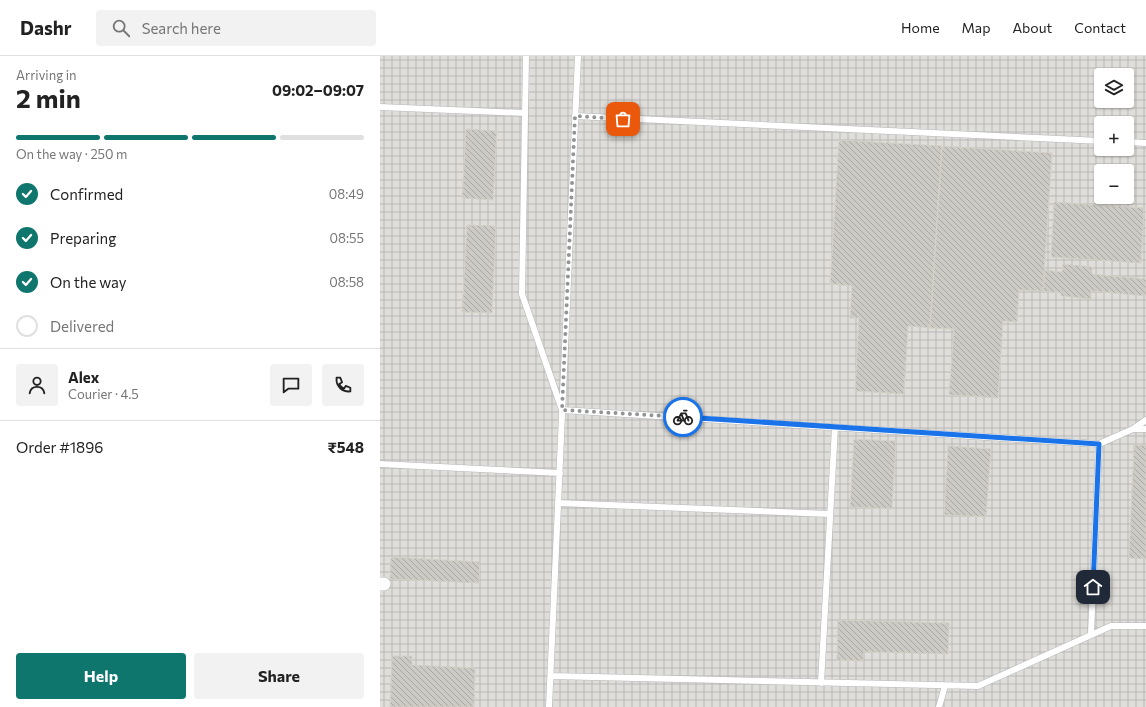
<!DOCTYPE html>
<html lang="en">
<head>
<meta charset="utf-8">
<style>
  body { margin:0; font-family:Commissioner,sans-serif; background:#f2f2f2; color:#222; height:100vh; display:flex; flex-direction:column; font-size:15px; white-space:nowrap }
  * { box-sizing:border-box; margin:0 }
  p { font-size:13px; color:#767676 }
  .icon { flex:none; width:22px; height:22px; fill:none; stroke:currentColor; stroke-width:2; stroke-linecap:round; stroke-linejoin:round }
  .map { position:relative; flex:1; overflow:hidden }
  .drawer { display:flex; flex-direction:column; background:#fff; width:380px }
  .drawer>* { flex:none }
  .buttons { position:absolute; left:714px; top:12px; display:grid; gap:8px }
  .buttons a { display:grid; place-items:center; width:40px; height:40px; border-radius:4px; background:#fff; box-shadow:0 1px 3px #0004; font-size:20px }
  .pin { position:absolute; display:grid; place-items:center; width:34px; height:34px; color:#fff; margin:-17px; border-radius:8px; box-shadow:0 2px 6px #0006 }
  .courier { position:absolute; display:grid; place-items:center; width:40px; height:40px; margin:-20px; border:3px solid #1a73e8; border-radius:50%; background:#fff; color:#222; box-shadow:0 1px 5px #0007 }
  .headline em { font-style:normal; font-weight:700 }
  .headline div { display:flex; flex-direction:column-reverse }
  .headline { display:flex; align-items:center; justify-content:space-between; height:68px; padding:0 16px }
  h1 { font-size:26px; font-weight:700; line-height:30px }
  .bar { display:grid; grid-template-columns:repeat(4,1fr); gap:6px 4px; align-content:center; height:48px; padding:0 16px }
  .bar i { height:5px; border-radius:3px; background:#e0e0e0 }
  .bar .selected { background:#0f766e }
  .bar p { grid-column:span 4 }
  .line { display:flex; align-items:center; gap:10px; padding:0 16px; border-top:1px solid #e0e0e0 }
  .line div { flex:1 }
  .round { display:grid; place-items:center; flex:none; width:42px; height:42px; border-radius:4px; background:#f2f2f2 }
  ol { padding:0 16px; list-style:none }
  li { display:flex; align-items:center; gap:12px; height:44px }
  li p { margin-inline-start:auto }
  li .icon { padding:4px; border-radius:50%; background:#0f766e; color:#fff; stroke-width:4 }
  li:last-child { color:#767676 }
  li i { width:22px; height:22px; border:2px solid #e0e0e0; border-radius:50% }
  .button { display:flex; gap:8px; margin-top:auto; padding:8px 16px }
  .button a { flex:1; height:46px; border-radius:4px; background:#0f766e; color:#fff; font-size:16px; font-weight:700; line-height:46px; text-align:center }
  .button a+a { background:#f2f2f2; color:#222 }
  header { display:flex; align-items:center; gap:24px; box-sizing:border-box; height:56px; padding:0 20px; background:#fff; border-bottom:1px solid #e0e0e0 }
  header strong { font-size:19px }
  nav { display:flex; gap:22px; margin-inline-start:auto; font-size:14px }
  .search { width:280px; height:36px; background:#f2f2f2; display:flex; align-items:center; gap:10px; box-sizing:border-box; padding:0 14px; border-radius:4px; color:#767676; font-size:15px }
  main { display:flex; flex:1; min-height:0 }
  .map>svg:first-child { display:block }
  .industrial { fill:url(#industrial-grid); fill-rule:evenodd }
  .building { fill:url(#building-back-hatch); stroke:#d6d1c6 }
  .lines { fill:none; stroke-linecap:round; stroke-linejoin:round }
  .service-casing { stroke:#b5b8bc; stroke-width:7 }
  .minor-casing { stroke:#b5b8bc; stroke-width:14 }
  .service { stroke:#fff; stroke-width:6 }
  .minor { stroke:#fff; stroke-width:13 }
  .done { stroke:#929495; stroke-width:4; stroke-dasharray:0 7.2 }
  .route { stroke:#1a73e8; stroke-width:5 }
</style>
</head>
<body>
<header>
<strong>Dashr</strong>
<div class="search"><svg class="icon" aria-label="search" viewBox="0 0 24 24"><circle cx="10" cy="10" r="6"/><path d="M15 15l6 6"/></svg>Search here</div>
<nav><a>Home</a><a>Map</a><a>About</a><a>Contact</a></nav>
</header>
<main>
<section class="drawer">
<div class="headline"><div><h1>2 min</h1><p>Arriving in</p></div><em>09:02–09:07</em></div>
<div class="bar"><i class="selected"></i><i class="selected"></i><i class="selected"></i><i></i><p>On the way · 250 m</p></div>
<ol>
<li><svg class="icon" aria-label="check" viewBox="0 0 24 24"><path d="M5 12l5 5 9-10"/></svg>Confirmed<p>08:49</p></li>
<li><svg class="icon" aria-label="check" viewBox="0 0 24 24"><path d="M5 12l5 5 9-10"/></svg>Preparing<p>08:55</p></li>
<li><svg class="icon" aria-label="check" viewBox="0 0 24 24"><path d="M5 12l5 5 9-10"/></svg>On the way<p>08:58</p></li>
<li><i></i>Delivered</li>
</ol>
<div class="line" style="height:72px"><a class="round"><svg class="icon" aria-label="person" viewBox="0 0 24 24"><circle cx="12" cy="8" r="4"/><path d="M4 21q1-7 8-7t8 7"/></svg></a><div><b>Alex</b><p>Courier · 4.5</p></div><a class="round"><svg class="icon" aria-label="chat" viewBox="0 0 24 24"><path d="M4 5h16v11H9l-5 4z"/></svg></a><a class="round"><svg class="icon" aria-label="phone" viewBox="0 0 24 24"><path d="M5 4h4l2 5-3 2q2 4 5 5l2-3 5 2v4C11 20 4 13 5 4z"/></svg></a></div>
<div class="line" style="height:52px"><div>Order #1896</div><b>₹548</b></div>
<div class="button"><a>Help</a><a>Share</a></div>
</section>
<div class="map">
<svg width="766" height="651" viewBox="0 0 766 651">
  <defs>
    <pattern id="industrial-grid" width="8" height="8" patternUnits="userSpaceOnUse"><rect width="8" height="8" fill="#e0deda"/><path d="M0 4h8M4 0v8" fill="none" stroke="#b9b8b5"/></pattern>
    <pattern id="building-back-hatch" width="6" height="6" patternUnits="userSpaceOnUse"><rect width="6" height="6" fill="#cccac5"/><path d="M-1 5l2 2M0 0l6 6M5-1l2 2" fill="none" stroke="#a9a8a4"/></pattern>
  </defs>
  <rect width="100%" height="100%" fill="#f1efe8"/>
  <!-- industrial -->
  <path class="industrial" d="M0 0H766V651H0ZM721 19H747V45H721ZM721 67H747V93H721ZM721 115H747V141H721Z"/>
  <!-- building -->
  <path class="building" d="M86 73 117 75 113 144 82 142Z
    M459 84 562 90 550 272 528 270 524 338 475 335 479 262H470L472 230 450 228Z
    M562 90 672 97 663 235 639 234 637 266 623 265 618 342 569 339 574 273 550 272Z
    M674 146 764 152 761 207 671 201Z
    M87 169 116 170 112 257 82 256Z
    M683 208 712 211V218L766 223V240L711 235V243L681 240V237L663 235 665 214 682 216Z
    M474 383 516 385 512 453 470 451Z
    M754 389H766V503L749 502Z
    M568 390 611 393 606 461 564 459Z
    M11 501 100 506 99 527 10 523Z
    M458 564 569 567 568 598 484 596 483 605 457 604Z
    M12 600H32V609L95 612 94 651H10Z"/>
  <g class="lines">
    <!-- service casing -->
    <g class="service-casing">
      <path id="service" d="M146 0 142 238 182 354 719 388
        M0 51 145 57
        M195 60 721 85
        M747 86 766 87
        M753 373H766
        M0 408 180 417
        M178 447 450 458
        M711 578 719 388 753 373 766 364
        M171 620 598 630 731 570H766
        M441 627 455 371
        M169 651 198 0
        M559 651 565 630"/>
    </g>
    <!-- minor casing -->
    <g class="minor-casing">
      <path id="minor" d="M0 528H4"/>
    </g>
    <!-- service -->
    <use href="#service" class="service"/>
    <!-- minor -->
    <use href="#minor" class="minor"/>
  </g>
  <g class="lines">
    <!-- done -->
    <path class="done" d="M243 63 195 60 182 354 303 361"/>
    <!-- route -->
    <path class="route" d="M303 361 719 388 713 531"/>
  </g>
</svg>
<div class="buttons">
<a><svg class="icon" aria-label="layers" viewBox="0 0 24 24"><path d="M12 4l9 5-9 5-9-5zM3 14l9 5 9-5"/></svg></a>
<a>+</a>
<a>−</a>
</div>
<div class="pin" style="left:243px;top:63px;background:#ea580c"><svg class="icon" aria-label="bag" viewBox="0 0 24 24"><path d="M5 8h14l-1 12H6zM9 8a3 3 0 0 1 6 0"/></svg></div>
<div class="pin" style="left:713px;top:531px;background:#1f2937"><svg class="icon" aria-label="home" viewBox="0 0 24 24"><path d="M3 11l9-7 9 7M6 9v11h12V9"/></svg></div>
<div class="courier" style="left:303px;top:361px"><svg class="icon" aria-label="bike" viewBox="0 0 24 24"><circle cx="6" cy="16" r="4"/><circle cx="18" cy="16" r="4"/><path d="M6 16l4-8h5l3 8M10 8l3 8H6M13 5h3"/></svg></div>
</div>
</main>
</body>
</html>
